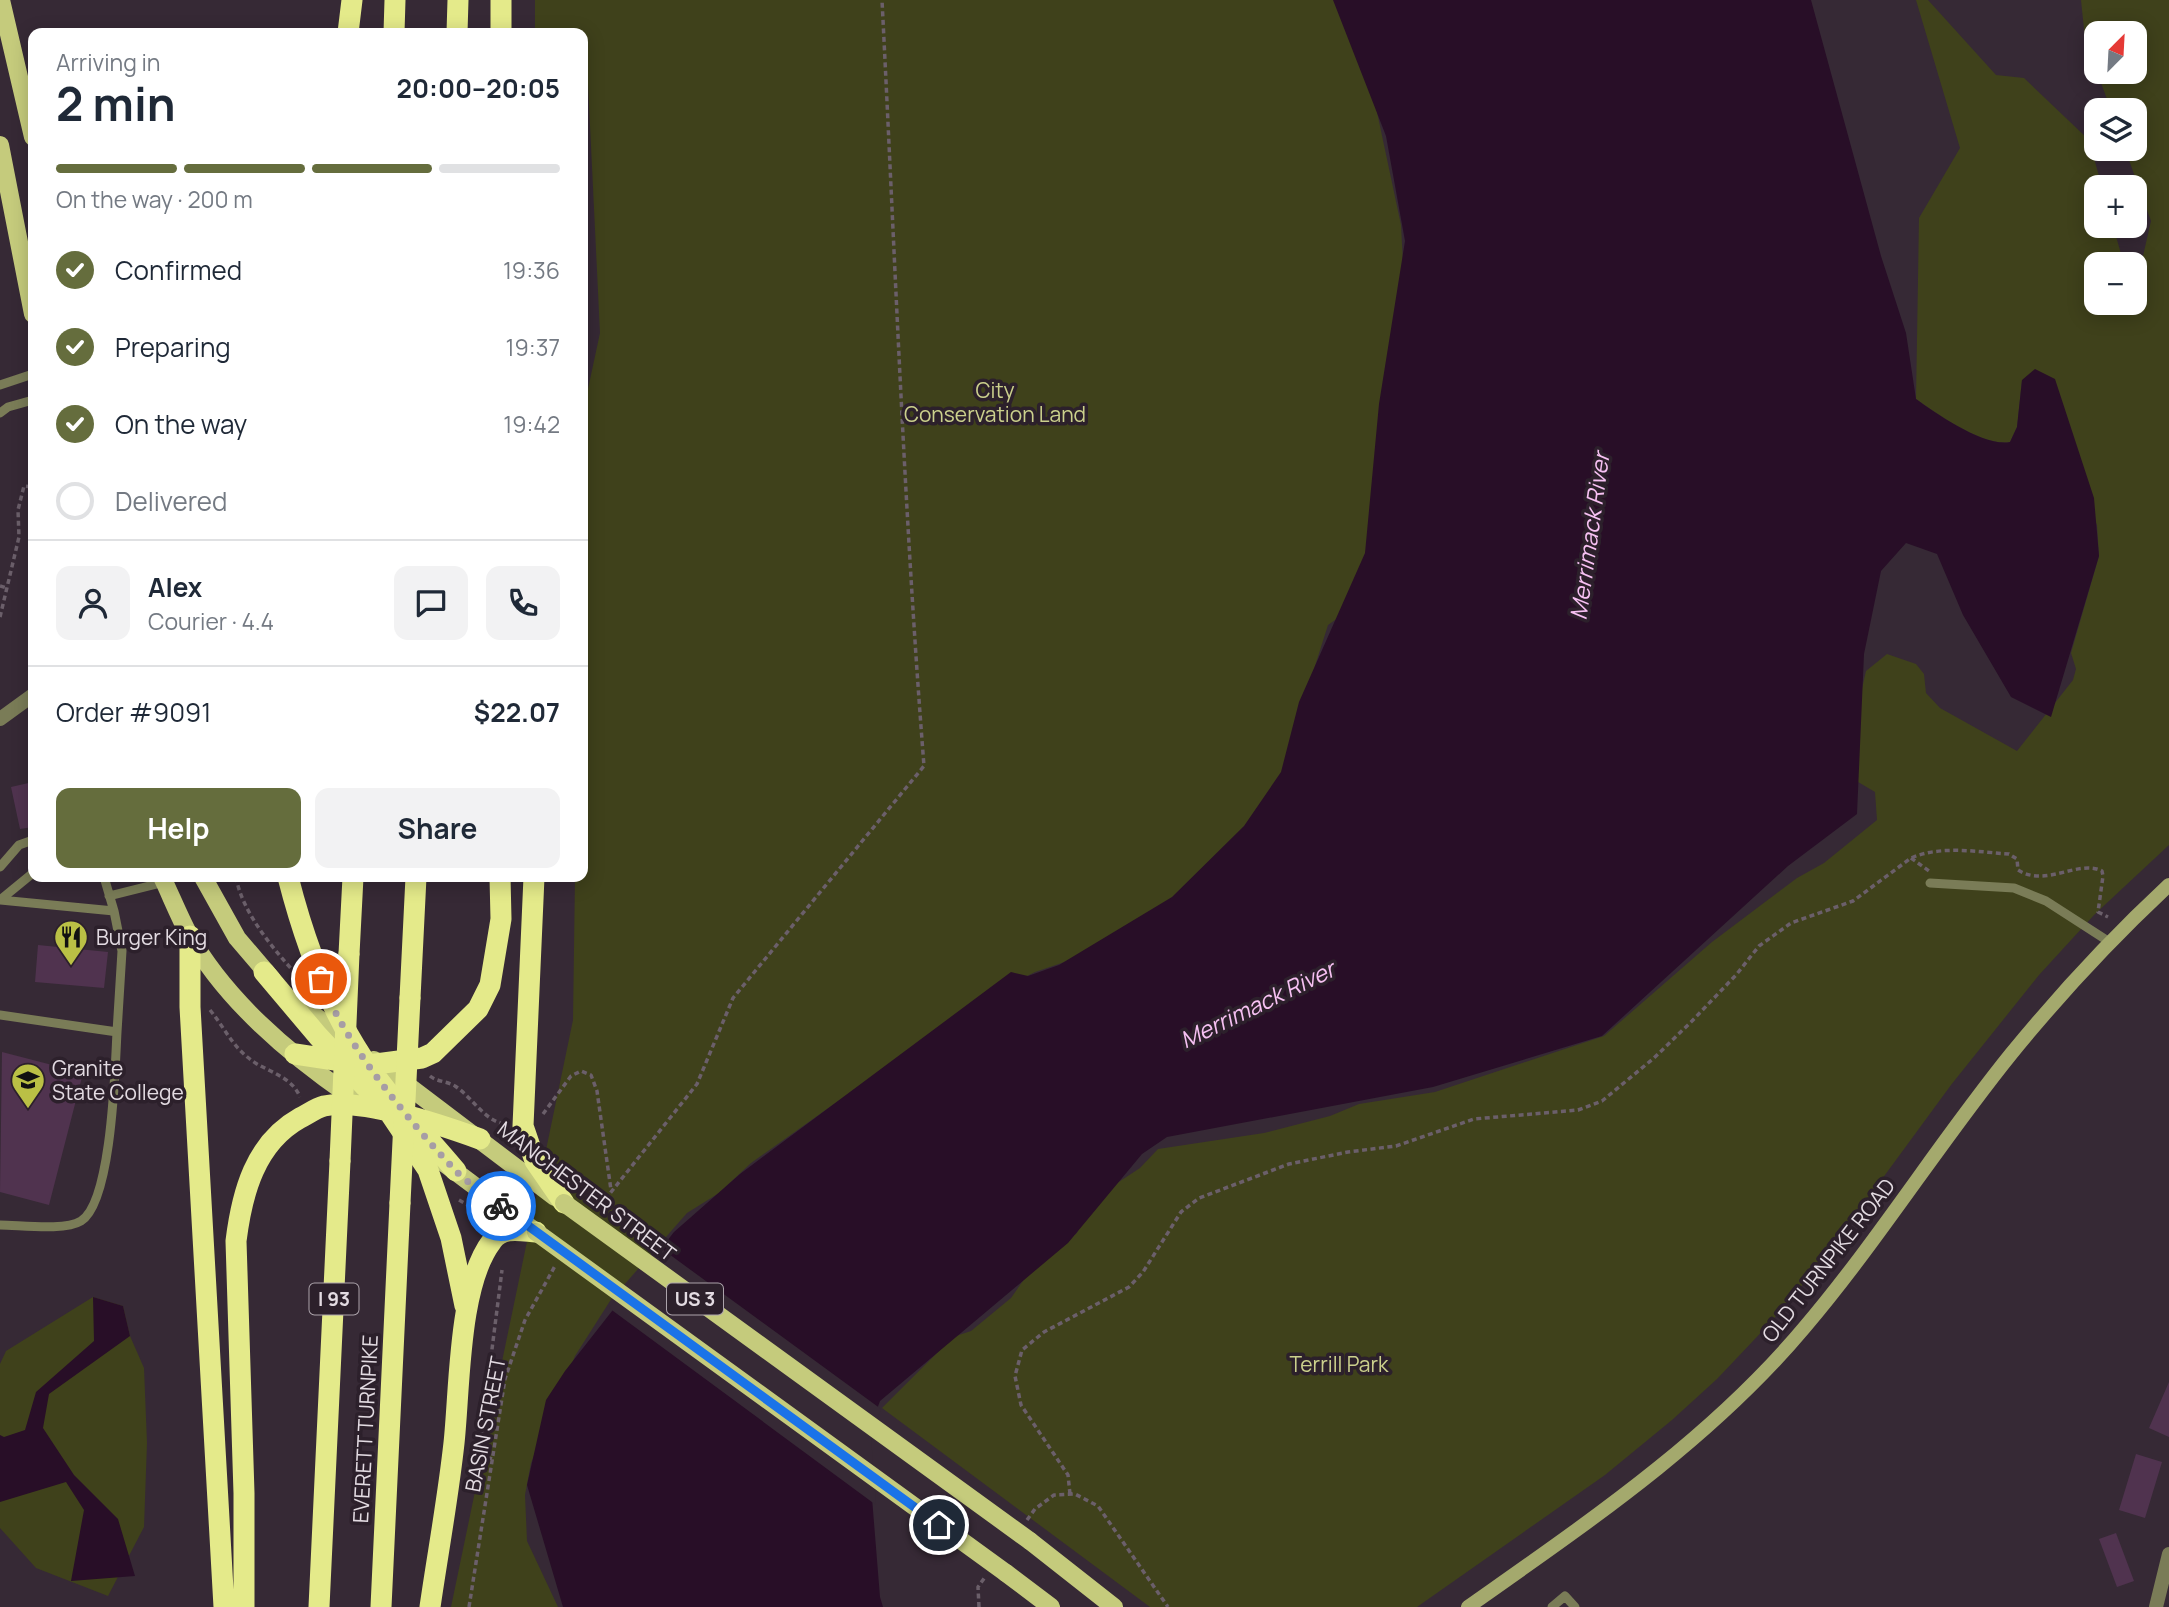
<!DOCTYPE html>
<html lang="en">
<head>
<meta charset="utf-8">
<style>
  body { margin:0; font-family:Manrope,sans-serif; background:#f2f2f3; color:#1f2937; height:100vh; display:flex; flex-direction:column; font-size:26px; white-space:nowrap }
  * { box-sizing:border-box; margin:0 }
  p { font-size:23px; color:#747a83 }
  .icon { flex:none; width:38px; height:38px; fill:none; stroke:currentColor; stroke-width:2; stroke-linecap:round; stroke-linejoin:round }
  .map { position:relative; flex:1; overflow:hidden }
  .panel { position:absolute; left:28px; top:28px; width:560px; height:854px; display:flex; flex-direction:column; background:#fff; border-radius:14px; box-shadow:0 4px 18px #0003 }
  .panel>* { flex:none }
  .needle { width:46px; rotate:24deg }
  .fabs { position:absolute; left:2084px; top:21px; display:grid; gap:14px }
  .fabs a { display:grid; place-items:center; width:63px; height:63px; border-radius:14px; background:#fff; box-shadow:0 4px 18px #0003; font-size:35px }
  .pin { position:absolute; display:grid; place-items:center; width:60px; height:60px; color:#fff; margin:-30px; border:4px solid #fff; border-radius:50%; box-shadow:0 2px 7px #0007 }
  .courier { position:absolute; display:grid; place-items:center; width:70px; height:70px; margin:-35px; border:5px solid #1a73e8; border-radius:50%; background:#fff; color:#222; box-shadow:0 2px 9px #0007 }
  .headline em { font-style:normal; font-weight:700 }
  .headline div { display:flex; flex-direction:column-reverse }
  .headline { display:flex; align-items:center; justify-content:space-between; height:119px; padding:0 28px }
  h1 { font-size:46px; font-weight:700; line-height:52px }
  .bar { display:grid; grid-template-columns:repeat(4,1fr); gap:10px 7px; align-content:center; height:84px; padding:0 28px }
  .bar i { height:9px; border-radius:5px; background:#e0e1e3 }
  .bar .active { background:#656d3d }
  .bar p { grid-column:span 4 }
  .line { display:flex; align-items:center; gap:18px; padding:0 28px; border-top:2px solid #e0e1e3 }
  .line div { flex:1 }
  .round { display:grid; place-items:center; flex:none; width:74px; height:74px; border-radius:14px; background:#f2f2f3 }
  ol { padding:0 28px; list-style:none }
  li { display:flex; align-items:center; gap:21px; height:77px }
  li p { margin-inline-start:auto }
  li .icon { padding:7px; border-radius:50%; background:#656d3d; color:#fff; stroke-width:4 }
  li:last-child { color:#747a83 }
  li i { width:38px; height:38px; border:4px solid #e0e1e3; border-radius:50% }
  .action { display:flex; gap:14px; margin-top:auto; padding:14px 28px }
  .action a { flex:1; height:80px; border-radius:14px; background:#656d3d; color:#fff; font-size:28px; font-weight:700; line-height:80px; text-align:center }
  .action a+a { background:#f2f2f3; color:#1f2937 }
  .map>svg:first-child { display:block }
  .green { fill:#3f411b }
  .water { fill:#280e27 }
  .pier { fill:#362935 }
  .building { fill:#50334f }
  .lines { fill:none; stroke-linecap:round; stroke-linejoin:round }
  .path { stroke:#6b5f6a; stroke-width:3.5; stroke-dasharray:5 3.5; stroke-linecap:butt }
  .lane { stroke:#7a7c57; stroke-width:9 }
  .street { stroke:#7a7c57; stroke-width:14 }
  .secondary { stroke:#a4a96d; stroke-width:14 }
  .primary { stroke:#c5cb7c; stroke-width:18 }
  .highway { stroke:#e4ea8a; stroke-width:21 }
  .primary-bridge { stroke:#c5cb7c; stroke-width:18 }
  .highway-bridge { stroke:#e4ea8a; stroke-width:21 }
  .done { stroke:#a69da5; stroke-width:7; stroke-dasharray:0 12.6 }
  .route { stroke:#1a73e8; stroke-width:9 }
  .labels { text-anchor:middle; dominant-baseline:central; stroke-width:7; stroke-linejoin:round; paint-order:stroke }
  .shield { fill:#2c202b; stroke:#aca3ab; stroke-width:2 }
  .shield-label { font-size:19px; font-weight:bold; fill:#e3dbe2 }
  .park-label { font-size:21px; fill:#cbd08c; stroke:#2c202b }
  .poi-label { font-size:21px; fill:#e3dbe2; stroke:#2c202b; text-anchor:start }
  .street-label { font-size:21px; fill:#e3dbe2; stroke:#2c202b }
  .water-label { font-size:23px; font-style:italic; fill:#f7c1f3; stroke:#2c202b }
</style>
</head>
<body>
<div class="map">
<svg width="2169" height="1607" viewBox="0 0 2169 1607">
  <rect width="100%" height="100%" fill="#362935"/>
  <!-- green -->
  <path class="green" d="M535 0H1345L1374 98 1401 225 1405 301 1400 435 1352 608 1328 625 1308 688 1291 761 1225 874 1100 950 1035 972 983 998 751 1163 719 1193 687 1213 610 1301 575 1356 531 1463 525 1495 527 1541 558 1607H451L573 1020 575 877H583V412L600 333 587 63 583 67V33H535Z
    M1916 0H1928L1996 75 2024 78 2089 140 2102 187H2096V226H2113L2124 264H2096V303H2135V291L2151 221 2125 149H2135V110H2111L2097 72H2135V33H2096V71L2085 39 2081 0H2169V845L2094 915 2039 975 1951 1085 1816 1269 1770 1323 1717 1379 1672 1420 1605 1475 1417 1607H1150L882 1408 953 1337 971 1331 1011 1298 1027 1275 1059 1243 1076 1234 1099 1195 1140 1168 1158 1149 1264 1133 1330 1116 1359 1104 1435 1092 1604 1036 1712 942 1797 878 1824 863 1877 820 1875 792 1848 776 1853 728 1866 671 1887 654 1916 664 1924 674 1926 693 1940 708 2017 751 2073 680 2076 669 2071 653 2099 556 2097 525 2022 380 2017 427 2010 442C1984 447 1937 414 1916 399L1919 218 1960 148Z
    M93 1297 123 1306 130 1336 144 1368 147 1443 144 1527 108 1596 36 1568 0 1528V1364L6 1351Z"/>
  <!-- water -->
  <path class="water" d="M1333 0H1811L1881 256 1906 333 1916 399C1937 414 1984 447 2010 442L2017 427 2022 380 2035 369 2055 379 2094 498 2099 556 2051 717 2011 697 1963 615 1937 554 1906 543 1881 571 1864 654 1857 814 1788 866 1602 1036 1433 1087 1167 1137 1142 1154 1068 1243 880 1401 867 1436 880 1597 883 1607H563L527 1485 546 1400 565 1371 674 1232 740 1174 1011 972 1028 976 1059 965 1172 897 1244 826 1281 772 1299 702 1365 553 1379 404 1405 241 1386 136Z
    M93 1297 123 1306 130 1336 49 1394 43 1428 74 1475 118 1519 135 1576 71 1581 84 1510 66 1482 0 1502V1435L4 1437 25 1430 36 1392 94 1341Z"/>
  <!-- pier -->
  <path class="pier" d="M658 1246 881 1409 871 1436 876 1505 609 1308Z"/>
  <!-- building -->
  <path class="building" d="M33 782V827L20 829 11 787Z
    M38 945 108 952 104 988 35 982Z
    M2 1052 83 1073 49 1205 0 1192Z
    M2169 1382V1437L2149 1428Z
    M2136 1454 2162 1462 2145 1518 2119 1510Z
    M2116 1533 2134 1581 2117 1587 2099 1539Z"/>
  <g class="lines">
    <!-- path -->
    <path class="path" d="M0 586 7 588
      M0 617 19 537 18 510 24 486 33 487
      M1911 858 1929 871
      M236 877C242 912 273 949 297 975
      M210 1010C227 1031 233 1049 257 1064 273 1073 293 1079 300 1097
      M430 1076C437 1082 447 1081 455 1086 473 1098 482 1118 503 1124
      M543 1114 571 1076 581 1071 591 1075 597 1091 611 1190
      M459 1200 468 1205 482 1224
      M600 1206 697 1084 733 998 924 766C904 511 895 256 882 0
      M492 1459 480 1455V1444L502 1270
      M1070 1494 1068 1475 1021 1405 1015 1376 1022 1350 1044 1332 1129 1287 1143 1272 1181 1212 1199 1198 1289 1164 1348 1152 1396 1146 1474 1119 1578 1110 1602 1101 1654 1058 1692 1021 1736 975 1759 946 1791 923 1853 901 1911 858C1941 845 1978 852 2009 854L2017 859 2018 870C2046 888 2078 859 2102 871L2103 876 2098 912 2108 917
      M1027 1520 1035 1509 1054 1495 1075 1494 1098 1506 1168 1607
      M469 1607 505 1379 525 1320 555 1266
      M979 1607 978 1587 985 1577"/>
    <!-- lane -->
    <path class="lane" d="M0 385 33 374
      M0 413 8 407 33 400
      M0 867 19 845 33 840
      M104 877 114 911
      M1930 883 2014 888 2046 901 2108 941
      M109 896 165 882
      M0 900 114 911 122 951 117 1032 0 1015
      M0 900 33 873
      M0 1225C20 1225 65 1231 81 1221 112 1202 115 1068 117 1032
      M1552 1607 1565 1596 1575 1607"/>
    <!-- street -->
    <path class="street" d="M0 719 33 695
      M2156 1607 2169 1554"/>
    <!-- secondary -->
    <path class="secondary" d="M1468 1607C1587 1523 1710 1440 1804 1328 1878 1241 1939 1143 2011 1054 2060 994 2112 938 2169 885"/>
    <!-- primary -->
    <path class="primary" d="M1 0 33 137
      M0 145 33 314
      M162 877C171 896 179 916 189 935 226 1001 289 1054 350 1096
      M203 877 237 938 272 979
      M295 1001 351 1043
      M374 1060 555 1197
      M444 1163 536 1232
      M1030 1541 1114 1607
      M1006 1573 1051 1607"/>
    <!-- highway -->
    <path class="highway" d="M348 33 352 0
      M394 33 395 0
      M457 33 458 0
      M501 33V0
      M288 877C303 936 323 993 355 1046 382 1091 422 1130 456 1171
      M534 877 523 1126 535 1161 564 1203
      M190 936V1007L224 1607
      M349 954 353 877
      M264 972 318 1036 389 1112 428 1170 451 1238 465 1306
      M410 998 416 877
      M295 1054 368 1065 422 1058 433 1053 478 1009 490 985 501 919 500 877
      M244 1607V1493L236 1241C242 1193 255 1143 300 1118 308 1114 316 1108 324 1106 362 1098 444 1126 480 1139
      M319 1607 340 1161
      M381 1607 400 1203
      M430 1607C438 1552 448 1498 454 1443 460 1388 458 1285 492 1241 502 1226 521 1231 536 1232"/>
    <!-- primary-bridge -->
    <path class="primary-bridge" d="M564 1203 1030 1541
      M536 1232 1006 1573"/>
    <!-- highway-bridge -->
    <path class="highway-bridge" d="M340 1161 349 954
      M400 1203 410 998"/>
  </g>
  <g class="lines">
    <!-- done -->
    <path class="done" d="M321 979C341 1040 410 1122 454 1169 467 1183 486 1194 501 1206"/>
    <!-- route -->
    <path class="route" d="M501 1206 939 1525"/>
  </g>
  <!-- icons -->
  <defs>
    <g id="restaurant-pin" transform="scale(1.75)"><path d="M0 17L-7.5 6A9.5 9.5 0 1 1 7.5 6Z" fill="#bac045" stroke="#2c202b"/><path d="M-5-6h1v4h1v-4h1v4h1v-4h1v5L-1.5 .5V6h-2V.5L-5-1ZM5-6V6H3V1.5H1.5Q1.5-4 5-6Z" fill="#111"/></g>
    <g id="university-pin" transform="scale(1.75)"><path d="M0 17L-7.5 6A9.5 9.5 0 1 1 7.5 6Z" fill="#bac045" stroke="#2c202b"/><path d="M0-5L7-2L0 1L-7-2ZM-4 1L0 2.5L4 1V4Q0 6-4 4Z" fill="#111"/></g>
  </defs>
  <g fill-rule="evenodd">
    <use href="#restaurant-pin" x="71" y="937"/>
    <use href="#university-pin" x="28" y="1080"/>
  </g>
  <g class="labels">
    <!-- shield labels -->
    <g class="shield">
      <rect x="309.5" y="1283.5" width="49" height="31" rx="5"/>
      <rect x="667" y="1283.5" width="56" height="31" rx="5"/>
    </g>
    <g class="shield-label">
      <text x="334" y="1299">I 93</text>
      <text x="695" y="1299">US 3</text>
    </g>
    <!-- park labels -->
    <g class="park-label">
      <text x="995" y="390">City<tspan x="995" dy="24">Conservation Land</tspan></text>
      <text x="1339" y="1364">Terrill Park</text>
    </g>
    <!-- poi labels -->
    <g class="poi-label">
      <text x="96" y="937">Burger King</text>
      <text x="52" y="1068">Granite<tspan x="52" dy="24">State College</tspan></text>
    </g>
    <!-- street labels -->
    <g class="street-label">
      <text transform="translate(587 1191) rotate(37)">MANCHESTER STREET</text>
      <text transform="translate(1828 1260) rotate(-52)">OLD TURNPIKE ROAD</text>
      <text transform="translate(485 1424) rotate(-79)">BASIN STREET</text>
      <text transform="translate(365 1429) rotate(-87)">EVERETT TURNPIKE</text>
    </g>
    <!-- water labels -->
    <g class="water-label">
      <text transform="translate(1589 536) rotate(-82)">Merrimack River</text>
      <text transform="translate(1257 1004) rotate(-26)">Merrimack River</text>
    </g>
  </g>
</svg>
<div class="fabs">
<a><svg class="needle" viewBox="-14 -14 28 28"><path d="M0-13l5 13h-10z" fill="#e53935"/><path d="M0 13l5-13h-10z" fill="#747a83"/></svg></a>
<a><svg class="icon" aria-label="layers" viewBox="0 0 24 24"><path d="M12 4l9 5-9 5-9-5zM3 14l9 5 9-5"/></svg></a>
<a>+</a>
<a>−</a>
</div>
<div class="pin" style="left:321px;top:979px;background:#ea580c"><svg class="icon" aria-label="bag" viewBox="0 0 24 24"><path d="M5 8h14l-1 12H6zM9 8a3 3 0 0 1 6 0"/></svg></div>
<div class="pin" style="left:939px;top:1525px;background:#1f2937"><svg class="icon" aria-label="home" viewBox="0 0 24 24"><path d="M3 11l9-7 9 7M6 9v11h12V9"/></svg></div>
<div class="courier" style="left:501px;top:1206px"><svg class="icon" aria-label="bike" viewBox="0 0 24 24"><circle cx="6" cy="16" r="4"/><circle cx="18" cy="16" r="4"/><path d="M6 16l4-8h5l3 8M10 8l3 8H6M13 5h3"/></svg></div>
<section class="panel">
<div class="headline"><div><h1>2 min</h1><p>Arriving in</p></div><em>20:00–20:05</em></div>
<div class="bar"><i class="active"></i><i class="active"></i><i class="active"></i><i></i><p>On the way · 200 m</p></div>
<ol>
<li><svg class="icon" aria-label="check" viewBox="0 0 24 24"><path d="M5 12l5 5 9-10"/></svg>Confirmed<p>19:36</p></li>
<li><svg class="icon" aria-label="check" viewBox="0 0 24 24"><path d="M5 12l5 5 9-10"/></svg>Preparing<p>19:37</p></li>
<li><svg class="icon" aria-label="check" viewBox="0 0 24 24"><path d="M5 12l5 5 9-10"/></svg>On the way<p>19:42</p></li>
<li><i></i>Delivered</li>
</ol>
<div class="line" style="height:126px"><a class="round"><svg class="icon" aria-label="person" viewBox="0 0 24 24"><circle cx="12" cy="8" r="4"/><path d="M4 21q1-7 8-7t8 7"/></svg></a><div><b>Alex</b><p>Courier · 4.4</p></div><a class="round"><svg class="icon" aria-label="chat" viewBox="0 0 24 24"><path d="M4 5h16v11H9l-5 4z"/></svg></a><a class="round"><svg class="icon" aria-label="phone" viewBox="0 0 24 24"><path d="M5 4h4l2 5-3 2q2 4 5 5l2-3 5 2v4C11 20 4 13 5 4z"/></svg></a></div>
<div class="line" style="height:91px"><div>Order #9091</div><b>$22.07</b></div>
<div class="action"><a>Help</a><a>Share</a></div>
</section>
</div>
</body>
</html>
